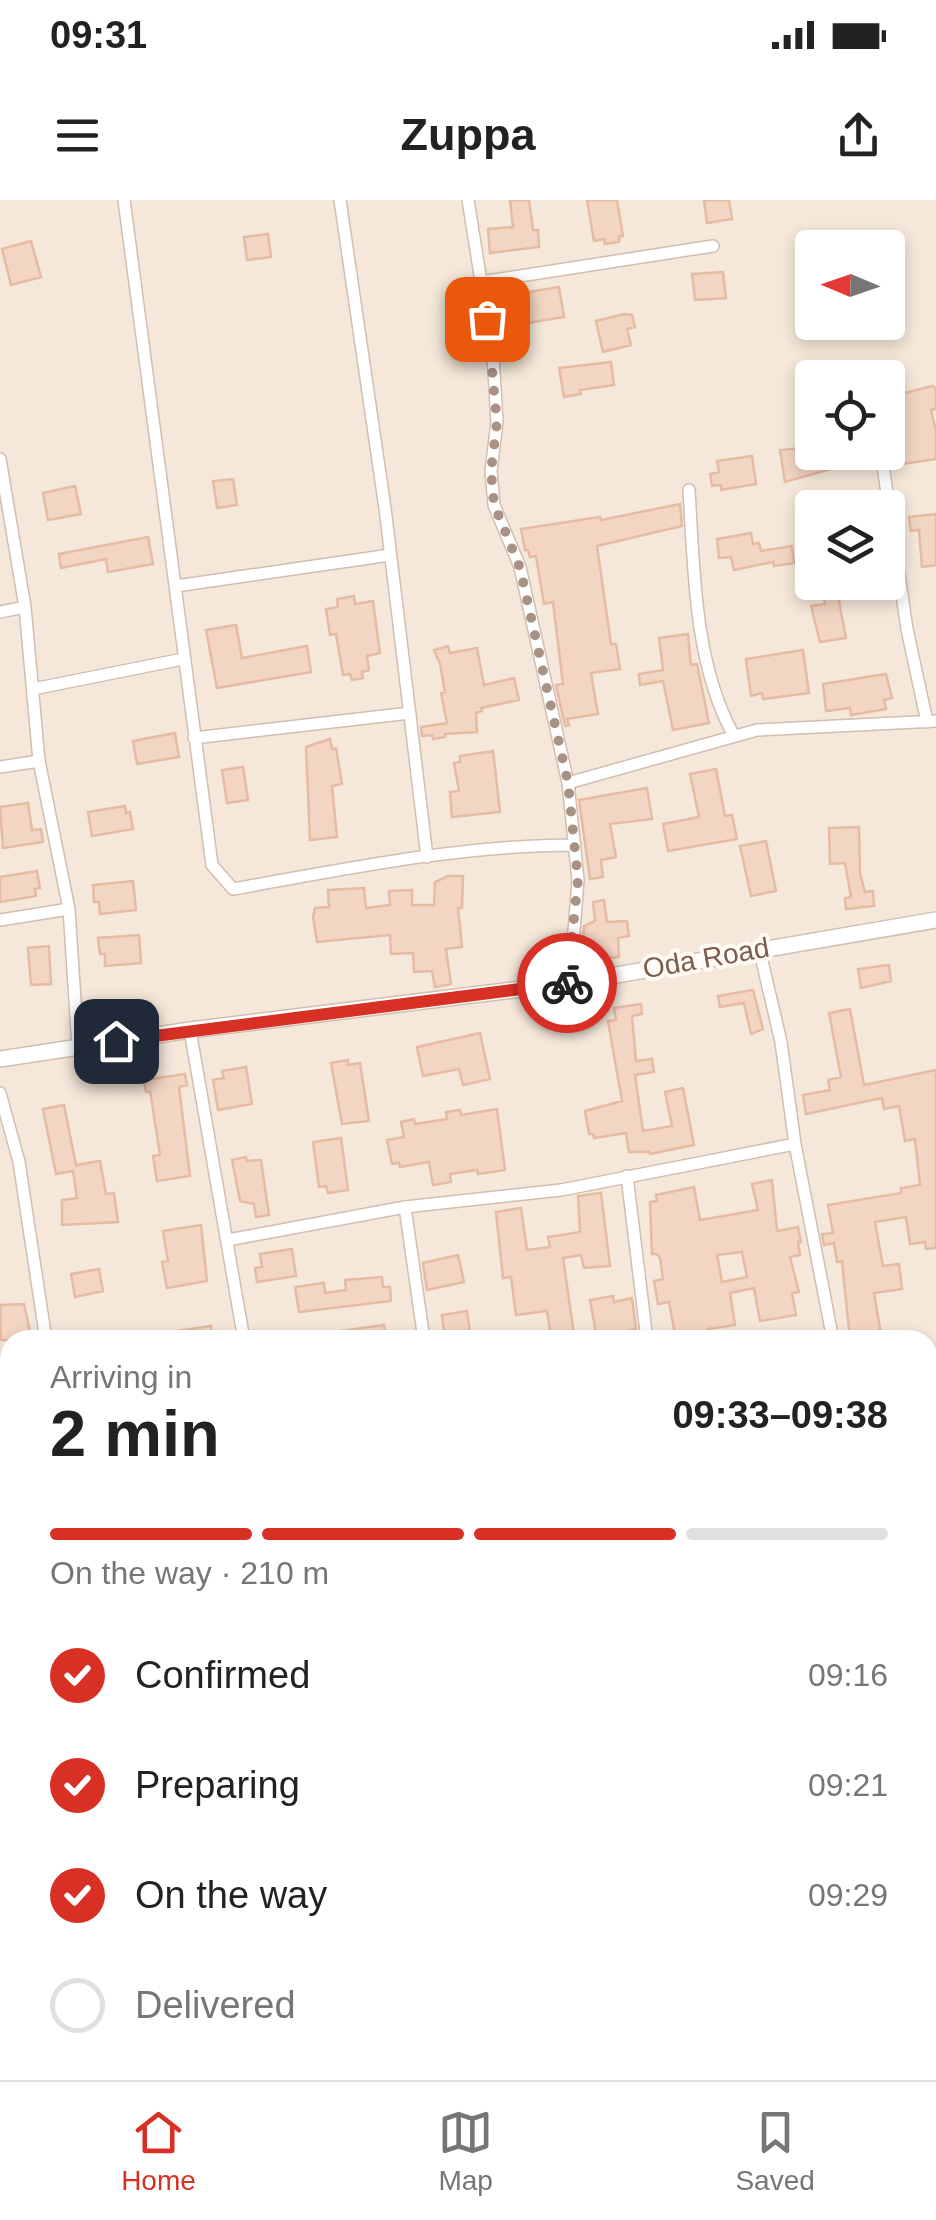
<!DOCTYPE html>
<html lang="en">
<head>
<meta charset="utf-8">
<style>
  body { margin:0; font-family:Arial,sans-serif; background:#f6f6f6; color:#222; height:100vh; display:flex; flex-direction:column; font-size:38px; white-space:nowrap }
  * { box-sizing:border-box; margin:0 }
  p { font-size:32px; color:#767676 }
  .icon { flex:none; width:55px; height:55px; fill:none; stroke:currentColor; stroke-width:2; stroke-linecap:round; stroke-linejoin:round }
  .map { position:relative; flex:1; overflow:hidden }
  .details { position:absolute; left:0px; top:1130px; width:938px; height:750px; display:flex; flex-direction:column; background:#fff; border-radius:30px 30px 0 0; box-shadow:0 5px 15px #0003 }
  .details>* { flex:none }
  .needle { width:65px; rotate:272deg }
  .fabs { position:absolute; left:795px; top:30px; display:grid; gap:20px }
  .fabs a { display:grid; place-items:center; width:110px; height:110px; border-radius:10px; background:#fff; box-shadow:0 5px 15px #0003; font-size:50px }
  .pin { position:absolute; display:grid; place-items:center; width:85px; height:85px; color:#fff; margin:-42px; border-radius:20px; box-shadow:0 5px 15px #0006 }
  .courier { position:absolute; display:grid; place-items:center; width:100px; height:100px; margin:-50px; border:8px solid #d93025; border-radius:50%; background:#fff; color:#222; box-shadow:0 2px 12px #0007 }
  .headline em { font-style:normal; font-weight:700 }
  .headline div { display:flex; flex-direction:column-reverse }
  .headline { display:flex; align-items:center; justify-content:space-between; height:170px; padding:0 50px }
  h1 { font-size:65px; font-weight:700; line-height:75px }
  .bar { display:grid; grid-template-columns:repeat(4,1fr); gap:15px 10px; align-content:center; height:120px; padding:0 50px }
  .bar i { height:12px; border-radius:8px; background:#e0e0e0 }
  .bar .selected { background:#d93025 }
  .bar p { grid-column:span 4 }
  ol { padding:0 50px; list-style:none }
  li { display:flex; align-items:center; gap:30px; height:110px }
  li p { margin-inline-start:auto }
  li .icon { padding:10px; border-radius:50%; background:#d93025; color:#fff; stroke-width:4 }
  li:last-child { color:#767676 }
  li i { width:55px; height:55px; border:5px solid #e0e0e0; border-radius:50% }
  .status { display:flex; justify-content:space-between; align-items:center; height:70px; padding:0 50px; background:#fff; direction:ltr }
  .status svg { height:28px; fill:currentColor }
  header { display:flex; justify-content:space-between; align-items:center; height:130px; padding:0 50px; background:#fff; font-size:45px; font-weight:700 }
  .dock { display:flex; justify-content:space-around; align-items:center; height:140px; border-top:2px solid #e0e0e0; background:#fff; font-size:28px; color:#767676 }
  .dock a { display:grid; justify-items:center; gap:5px }
  .dock .selected { color:#d93025 }
  .map>svg:first-child { display:block }
  .residential { fill:#f5e8da; fill-rule:evenodd }
  .building { fill:#f3d5c3; stroke:#e6bba3; stroke-width:2.5; fill-rule:evenodd }
  .lines { fill:none; stroke-linecap:round; stroke-linejoin:round }
  .minor-casing { stroke:#d1beb0; stroke-width:14 }
  .tertiary-casing { stroke:#d1beb0; stroke-width:18 }
  .minor { stroke:#fff; stroke-width:11 }
  .tertiary { stroke:#fff; stroke-width:15 }
  .done { stroke:#a89285; stroke-width:10; stroke-dasharray:0 18 }
  .route { stroke:#d93025; stroke-width:12 }
  .labels { text-anchor:middle; dominant-baseline:central; stroke-width:8; stroke-linejoin:round; paint-order:stroke }
  .street-label { font-size:28px; fill:#7a5c4d; stroke:#fffaf3 }
</style>
</head>
<body>
<div class="status"><b>09:31</b><svg viewBox="0 0 49 12"><path d="M0 12V9h3v3zM5 12V6h3v6zM10 12V3h3v9zM15 12V0h3v12zM26 1h20v11H26zM47 4h2v5h-2z"/></svg></div>
<header><svg class="icon" aria-label="menu" viewBox="0 0 24 24"><path d="M4 6h16M4 12h16M4 18h16"/></svg>Zuppa<svg class="icon" aria-label="share" viewBox="0 0 24 24"><path d="M12 15V3M7 8l5-5 5 5M5 13v7h14v-7"/></svg></header>
<div class="map">
<svg width="936" height="1880" viewBox="0 0 936 1880">
  <rect width="100%" height="100%" fill="#fdf6ec"/>
  <!-- residential -->
  <path class="residential" d="M0 0H936V1880H0ZM812 48H888V122H812ZM812 178H888V252H812ZM812 308H888V382H812ZM10 1140H928V1870H10Z"/>
  <!-- building -->
  <path class="building" d="M510 0H529L533 30H538L539 47 490 53 488 29 513 27Z
    M587 0H617L623 36H619V42L605 44 604 39 594 41Z
    M704 0H729L732 19 707 23Z
    M268 34 271 57 247 60 244 37Z
    M31 41 41 77 11 85 2 49Z
    M723 72 726 98 695 100 692 74Z
    M559 87 564 117 498 128 493 98Z
    M624 114 632 115 635 127 627 129 631 145 603 152 596 121Z
    M611 162 614 185 580 190 581 194 564 197 559 168Z
    M932 186 936 188V209L931 210 936 231V259L902 264 898 248 902 247 901 233 893 196Z
    M812 247V252H844L845 265 785 282 780 250Z
    M752 256 756 284 721 290V285L712 286 710 274 719 272 717 261Z
    M233 279 237 305 217 308 213 281Z
    M75 286 81 314 48 320 43 293Z
    M680 304 682 326 597 346 611 444H616L620 469 591 473 598 514 567 519 569 525 565 526 556 485 563 484 553 402 544 404 536 356 530 357 528 350H525L521 329 600 317 601 320Z
    M936 314V365L922 367 919 330 911 331 909 317Z
    M751 333 753 344 759 343 761 351 792 346 794 363 774 366 773 362 734 370 731 357 719 358 717 339Z
    M148 337 153 364 108 372 106 359 61 368 59 354Z
    M822 382H852V396H838L846 438 820 442 811 406 825 404Z
    M354 396 355 404 373 401 380 453 367 456 369 470 362 472 363 478 352 480 350 474 343 475 336 434 330 435 326 409 338 407 337 399Z
    M236 425 242 458 307 446 311 472 217 488 206 430Z
    M688 434 691 465 697 464 709 523 673 530 663 481 640 485 639 474 663 470 659 438Z
    M448 446 450 453 477 448 484 485 514 478 519 500 481 508 482 511 476 513 477 532 445 534V537L433 539 432 535 422 536 421 527 447 523 441 493 445 492 440 464 434 450Z
    M803 450 809 493 763 499 762 493 751 496 746 459Z
    M886 474 892 498 884 500 886 509 851 515 850 508 826 511 823 484Z
    M175 533 179 557 137 564 133 541Z
    M330 539 332 549 336 548 342 584 332 586 337 637 310 640 306 547Z
    M493 551 500 612 452 617 450 592 459 591 454 563 460 562V556Z
    M243 567 248 600 227 603 222 570Z
    M716 569 725 616 732 615 737 639 668 651 663 624 699 617 690 574Z
    M647 588 652 619 610 624 616 657 601 660 603 677 590 679 579 600Z
    M28 603 32 630 41 629 43 642 3 648 0 607Z
    M125 606 126 613 130 612 133 629 92 636 88 612Z
    M859 627 860 674 865 692 873 691 874 706 846 709 845 698 851 697 845 663 830 664 829 628Z
    M766 641 776 691 751 696 740 646Z
    M37 671 40 688 35 689 36 696 0 702V677Z
    M448 676H463L462 708H458L462 747 446 749 451 784 435 787 432 771 414 772 413 753 391 754 390 735 317 742 313 717 315 708 329 707 328 690 364 688 366 708 390 705 389 691 412 690V705H434L435 682Z
    M133 681 136 710 100 714 99 702H94L93 685Z
    M604 700 607 722 627 721 629 736 618 738 619 757 582 760 584 726 595 721 593 702Z
    M139 735 141 763 105 766V754H100L98 738Z
    M49 746 51 784 31 785 28 748Z
    M889 765 891 781 861 788 858 769Z
    M753 790 763 829 751 834 744 803 720 807 718 796Z
    M641 804 642 814 632 816 636 861 652 859 654 872 635 875 643 931 672 926 665 892 683 888 694 945 650 954 649 952H629L626 933 594 938 593 934H589L585 911 622 901 608 821 616 820 614 808Z
    M850 809 864 885 936 870V1048L926 1049 925 1042 910 1044 906 1017 875 1022 883 1066 899 1064 902 1089 874 1093 882 1140H850L842 1061 837 1062 834 1043 824 1045 822 1034 833 1033 828 1005 901 993V988L920 985 915 939 905 941 899 906 884 909 882 898 806 914 803 895 830 890 828 880 841 877 829 813Z
    M480 833 490 879 463 885 459 869 423 876 417 847Z
    M348 860V865L360 863 369 921 342 924 331 863Z
    M246 867 252 904 218 910 213 880 224 878 222 871Z
    M185 874 187 885 179 887 190 976 157 981 153 956 160 955 150 891 146 892 144 880Z
    M64 905 76 965 100 961 106 994 114 993 118 1022 62 1025V1000L77 998 73 971 56 974 43 909Z
    M497 909 505 970 478 974 477 970 450 974 451 982 433 985 429 962 400 967 399 963 392 964 387 940 404 937 401 922 414 919 415 924 447 919 446 912 460 910 461 915Z
    M341 938 348 990 328 993 326 986 319 987 313 942Z
    M246 957 247 961 261 960 269 1015 256 1017 254 1004 240 1001 232 960Z
    M772 980 777 1031 798 1027 801 1042H798L800 1055 790 1057 799 1092 792 1093 796 1115 760 1121 754 1088 730 1093 735 1125 708 1129 711 1140H676L669 1102 658 1104 654 1081 663 1079 660 1058 657 1054H652L650 1002 657 1001 656 995 694 987 700 1020 758 1010 752 984ZM742 1052 747 1077 722 1082 717 1055Z
    M601 993 610 1066 584 1068 581 1055 563 1058 574 1134 551 1137 547 1111 516 1115 511 1077 503 1078 496 1012 521 1008 527 1050 550 1047 548 1037 580 1032 578 996Z
    M201 1025 207 1081 167 1088 162 1062 168 1061 163 1031Z
    M292 1049 296 1076 257 1082 255 1068 262 1067 260 1054Z
    M458 1055 464 1082 427 1090 423 1063Z
    M99 1069 103 1091 75 1097 71 1074Z
    M382 1077 383 1087H390L391 1101 299 1112 295 1087 324 1083 325 1093 346 1090 345 1080Z
    M613 1096 614 1102 632 1098 636 1129 597 1139 590 1100Z
    M24 1104 32 1140H1L0 1105Z
    M467 1111 471 1140H445L442 1115Z
    M384 1125 386 1140H327V1133Z
    M211 1126 213 1140H164L163 1133Z"/>
  <g class="lines">
    <!-- minor casing -->
    <g class="minor-casing">
      <path id="minor" d="M124 0 212 665 233 689C346 669 460 645 575 645
        M340 0 385 308 427 657
        M468 0 493 156 497 222 491 271 494 305 520 367 568 583 578 680 570 783
        M481 82 713 46
        M881 252 907 429 927 522
        M0 259 25 407 39 561 69 709 78 847
        M689 290C694 370 694 464 734 536
        M176 386 390 355
        M0 412 25 407
        M33 489 183 459
        M194 538 410 513
        M0 567 39 561
        M568 583 757 530 936 521
        M0 720 69 709
        M759 748 781 842 795 944 833 1140
        M190 830 244 1140
        M0 893 19 962 46 1140
        M627 976 647 1140
        M405 1007 424 1140
        M228 1040 405 1007 561 990 795 944
        M928 1585 936 1603
        M0 1622 10 1620"/>
    </g>
    <!-- tertiary casing -->
    <g class="tertiary-casing">
      <path id="tertiary" d="M0 859 190 830 570 783 936 720"/>
    </g>
    <!-- minor -->
    <use href="#minor" class="minor"/>
    <!-- tertiary -->
    <use href="#tertiary" class="tertiary"/>
  </g>
  <g class="lines">
    <!-- done -->
    <path class="done" d="M487 119 497 222 491 271 494 304 520 368 568 583 578 680 567 783"/>
    <!-- route -->
    <path class="route" d="M116 841 567 783"/>
  </g>
  <g class="labels">
    <!-- street labels -->
    <g class="street-label">
      <text transform="translate(706 758) rotate(-10)">Oda Road</text>
    </g>
  </g>
</svg>
<div class="fabs">
<a><svg class="needle" viewBox="-14 -14 28 28"><path d="M0-13l5 13h-10z" fill="#e53935"/><path d="M0 13l5-13h-10z" fill="#767676"/></svg></a>
<a><svg class="icon" aria-label="locate" viewBox="0 0 24 24"><circle cx="12" cy="12" r="6"/><path d="M12 2v4M12 18v4M2 12h4M18 12h4"/></svg></a>
<a><svg class="icon" aria-label="layers" viewBox="0 0 24 24"><path d="M12 4l9 5-9 5-9-5zM3 14l9 5 9-5"/></svg></a>
</div>
<div class="pin" style="left:487px;top:119px;background:#ea580c"><svg class="icon" aria-label="bag" viewBox="0 0 24 24"><path d="M5 8h14l-1 12H6zM9 8a3 3 0 0 1 6 0"/></svg></div>
<div class="pin" style="left:116px;top:841px;background:#1f2937"><svg class="icon" aria-label="home" viewBox="0 0 24 24"><path d="M3 11l9-7 9 7M6 9v11h12V9"/></svg></div>
<div class="courier" style="left:567px;top:783px"><svg class="icon" aria-label="bike" viewBox="0 0 24 24"><circle cx="6" cy="16" r="4"/><circle cx="18" cy="16" r="4"/><path d="M6 16l4-8h5l3 8M10 8l3 8H6M13 5h3"/></svg></div>
<section class="details">
<div class="headline"><div><h1>2 min</h1><p>Arriving in</p></div><em>09:33–09:38</em></div>
<div class="bar"><i class="selected"></i><i class="selected"></i><i class="selected"></i><i></i><p>On the way · 210 m</p></div>
<ol>
<li><svg class="icon" aria-label="check" viewBox="0 0 24 24"><path d="M5 12l5 5 9-10"/></svg>Confirmed<p>09:16</p></li>
<li><svg class="icon" aria-label="check" viewBox="0 0 24 24"><path d="M5 12l5 5 9-10"/></svg>Preparing<p>09:21</p></li>
<li><svg class="icon" aria-label="check" viewBox="0 0 24 24"><path d="M5 12l5 5 9-10"/></svg>On the way<p>09:29</p></li>
<li><i></i>Delivered</li>
</ol>
</section>
</div>
<nav class="dock">
<a class="selected"><svg class="icon" aria-label="home" viewBox="0 0 24 24"><path d="M3 11l9-7 9 7M6 9v11h12V9"/></svg>Home</a>
<a><svg class="icon" aria-label="map" viewBox="0 0 24 24"><path d="M3 6l6-2 6 2 6-2v14l-6 2-6-2-6 2zM9 4v14M15 6v14"/></svg>Map</a>
<a><svg class="icon" aria-label="saved" viewBox="0 0 24 24"><path d="M7 4h10v16l-5-4-5 4z"/></svg>Saved</a>
</nav>
</body>
</html>
